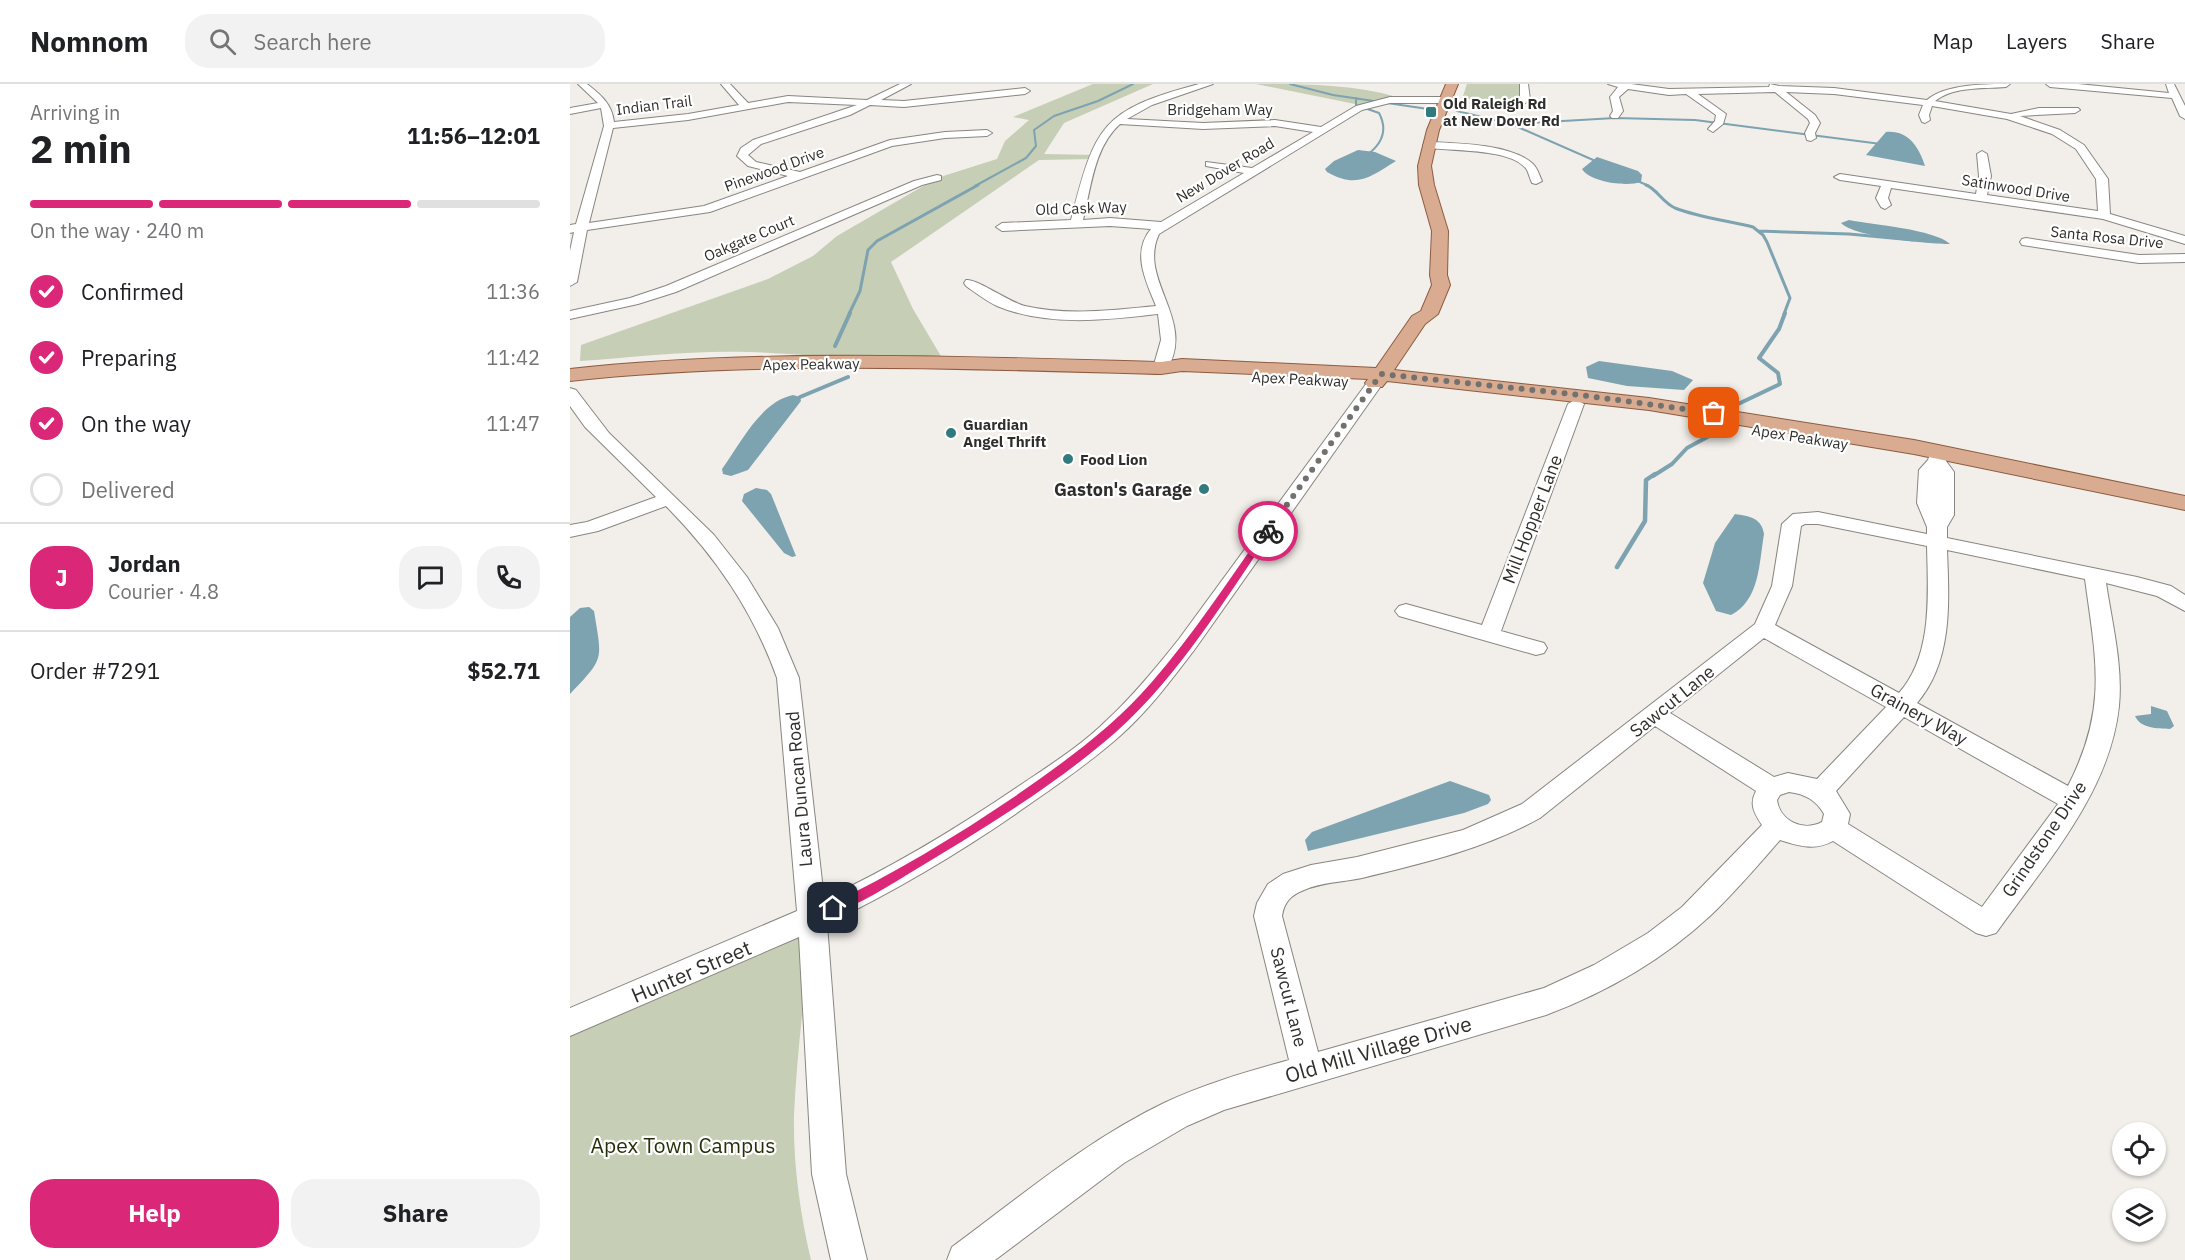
<!DOCTYPE html>
<html lang="en">
<head>
<meta charset="utf-8">
<style>
  body { margin:0; font-family:"IBM Plex Sans",sans-serif; background:#f2f2f2; color:#202124; height:100vh; display:flex; flex-direction:column; font-size:22px; white-space:nowrap }
  * { box-sizing:border-box; margin:0 }
  p { font-size:20px; color:#757577 }
  .icon { flex:none; width:33px; height:33px; fill:none; stroke:currentColor; stroke-width:2; stroke-linecap:round; stroke-linejoin:round }
  .map { position:relative; flex:1; overflow:hidden }
  .side { display:flex; flex-direction:column; background:#fff; width:570px }
  .side>* { flex:none }
  .buttons { position:absolute; left:1542px; top:1038px; display:grid; gap:12px }
  .buttons a { display:grid; place-items:center; width:54px; height:54px; border-radius:50%; background:#fff; box-shadow:0 2px 4px #0004; font-size:30px }
  .pin { position:absolute; display:grid; place-items:center; width:51px; height:51px; color:#fff; margin:-26px; border-radius:12px; box-shadow:0 3px 9px #0006 }
  .courier { position:absolute; display:grid; place-items:center; width:60px; height:60px; margin:-30px; border:4px solid #db2777; border-radius:50%; background:#fff; color:#222; box-shadow:0 2px 8px #0007 }
  .head em { font-style:normal; font-weight:800 }
  .head div { display:flex; flex-direction:column-reverse }
  .head { display:flex; align-items:center; justify-content:space-between; height:102px; padding:0 30px }
  h1 { font-size:39px; font-weight:800; line-height:45px }
  .bar { display:grid; grid-template-columns:repeat(4,1fr); gap:9px 6px; align-content:center; height:72px; padding:0 30px }
  .bar i { height:8px; border-radius:4px; background:#e0e0e0 }
  .bar .on { background:#db2777 }
  .bar p { grid-column:span 4 }
  .line { display:flex; align-items:center; gap:15px; padding:0 30px; border-top:2px solid #e0e0e0 }
  .line div { flex:1 }
  .round { display:grid; place-items:center; flex:none; width:63px; height:63px; border-radius:24px; background:#f2f2f2 }
  ol { padding:0 30px; list-style:none }
  li { display:flex; align-items:center; gap:18px; height:66px }
  li p { margin-inline-start:auto }
  li .icon { padding:6px; border-radius:50%; background:#db2777; color:#fff; stroke-width:4 }
  li:last-child { color:#757577 }
  li i { width:33px; height:33px; border:3px solid #e0e0e0; border-radius:50% }
  .button { display:flex; gap:12px; margin-top:auto; padding:12px 30px }
  .button a { flex:1; height:69px; border-radius:24px; background:#db2777; color:#fff; font-size:24px; font-weight:800; line-height:69px; text-align:center }
  .button a+a { background:#f2f2f2; color:#202124 }
  header { display:flex; align-items:center; gap:36px; box-sizing:border-box; height:84px; padding:0 30px; background:#fff; border-bottom:2px solid #e0e0e0 }
  header strong { font-size:28px }
  nav { display:flex; gap:33px; margin-inline-start:auto; font-size:21px }
  .search { width:420px; height:54px; background:#f2f2f2; display:flex; align-items:center; gap:15px; box-sizing:border-box; padding:0 21px; border-radius:24px; color:#757577; font-size:22px }
  main { display:flex; flex:1; min-height:0 }
  .map>svg:first-child { display:block }
  .green { fill:#c6ceb6 }
  .water { fill:#7da2b0 }
  .lines { fill:none; stroke-linecap:round; stroke-linejoin:round }
  .stream-far3 { stroke:#7da2b0; stroke-width:2 }
  .stream-far2 { stroke:#7da2b0; stroke-width:3 }
  .stream-far1 { stroke:#7da2b0; stroke-width:4 }
  .stream { stroke:#7da2b0; stroke-width:4.5 }
  .minor-casing { stroke:#898581; stroke-width:2 }
  .major-casing { stroke:#8d5c40; stroke-width:2 }
  .minor { fill:#fff; fill-rule:evenodd }
  .major { fill:#d9ac92; fill-rule:evenodd }
  .route { fill:#db2777 }
  .done { stroke:#73716e; stroke-width:6; stroke-dasharray:0 10.8 }
  .poi-dot { fill:#317a7e; stroke:#fff; stroke-width:2 }
  .labels { text-anchor:middle; dominant-baseline:central; stroke-width:4.5; stroke-linejoin:round; paint-order:stroke }
  .far-poi-label { font-size:15px; font-weight:bold; fill:#2f2e2c; stroke:#fff; text-anchor:start }
  .far-street-label { font-size:15px; fill:#2f2e2c; stroke:#fff }
  .poi-label { font-size:18px; font-weight:bold; fill:#2f2e2c; stroke:#fff; text-anchor:end }
  .street-label { font-size:18px; fill:#2f2e2c; stroke:#fff }
  .near-street-label { font-size:21px; fill:#2f2e2c; stroke:#fff }
  .near-park-label { font-size:21px; fill:#263009; stroke:#fff }
</style>
</head>
<body>
<header>
<strong>Nomnom</strong>
<div class="search"><svg class="icon" aria-label="search" viewBox="0 0 24 24"><circle cx="10" cy="10" r="6"/><path d="M15 15l6 6"/></svg>Search here</div>
<nav><a>Map</a><a>Layers</a><a>Share</a></nav>
</header>
<main>
<section class="side">
<div class="head"><div><h1>2 min</h1><p>Arriving in</p></div><em>11:56–12:01</em></div>
<div class="bar"><i class="on"></i><i class="on"></i><i class="on"></i><i></i><p>On the way · 240 m</p></div>
<ol>
<li><svg class="icon" aria-label="check" viewBox="0 0 24 24"><path d="M5 12l5 5 9-10"/></svg>Confirmed<p>11:36</p></li>
<li><svg class="icon" aria-label="check" viewBox="0 0 24 24"><path d="M5 12l5 5 9-10"/></svg>Preparing<p>11:42</p></li>
<li><svg class="icon" aria-label="check" viewBox="0 0 24 24"><path d="M5 12l5 5 9-10"/></svg>On the way<p>11:47</p></li>
<li><i></i>Delivered</li>
</ol>
<div class="line" style="height:108px"><b class="round" style="background:#db2777;color:#fff">J</b><div><b>Jordan</b><p>Courier · 4.8</p></div><a class="round"><svg class="icon" aria-label="chat" viewBox="0 0 24 24"><path d="M4 5h16v11H9l-5 4z"/></svg></a><a class="round"><svg class="icon" aria-label="phone" viewBox="0 0 24 24"><path d="M5 4h4l2 5-3 2q2 4 5 5l2-3 5 2v4C11 20 4 13 5 4z"/></svg></a></div>
<div class="line" style="height:78px"><div>Order #7291</div><b>$52.71</b></div>
<div class="button"><a>Help</a><a>Share</a></div>
</section>
<div class="map">
<svg width="1615" height="1176" viewBox="0 0 1615 1176">
  <rect width="100%" height="100%" fill="#f2eee9"/>
  <!-- green -->
  <path class="green" d="M523 0H583L494 39 474 70 526 71 525 75 469 76 321 178 343 225 375 279C309 279 244 270 179 268 123 266 66 273 10 277L11 261 198 195 243 172 267 152 367 94 427 75 435 57 459 36 443 33Z
    M686 0C734 0 782 0 827 13L790 21Z
    M897 0H950L951 15H892Z
    M242 834C236 900 227 965 224 1031 223 1079 230 1129 241 1176H0V938Z"/>
  <!-- water -->
  <path class="water" d="M1316 48C1338 46 1349 63 1355 82L1296 71Z
    M788 66 805 68 826 77C800 93 787 105 757 88L755 85 764 77Z
    M1027 73 1068 87 1072 91 1071 98C1056 103 1020 98 1012 85Z
    M1279 136C1303 141 1364 145 1380 160 1359 160 1284 153 1271 139Z
    M1029 277 1102 287 1123 296 1114 306 1057 302 1018 294 1016 283Z
    M223 311 230 313 231 317 178 386 161 392 153 390 152 385C171 359 190 318 223 311Z
    M186 404 197 406 201 410 226 472 222 473 214 469 172 417 174 410Z
    M1165 430C1179 432 1192 434 1194 450 1189 479 1190 516 1161 531L1146 527 1133 499 1145 459Z
    M19 523 24 527C32 577 35 573 0 610V533L10 524Z
    M1581 622 1597 627 1604 642 1600 645C1587 644 1571 645 1565 632L1581 630Z
    M880 697 919 711 921 716 918 720 894 729 738 767 735 756 742 748Z"/>
  <g class="lines">
    <!-- stream-far3 -->
    <path class="stream-far3" d="M720 0 763 11 858 25
      M786 14V21L809 29C818 46 812 60 797 71
      M887 27 941 40 1045 34 1125 36 1311 60
      M941 40 1030 79
      M1063 95 1079 102
      M405 102 456 74 466 62 464 46 484 32 528 17 563 0"/>
    <!-- stream-far2 -->
    <path class="stream-far2" d="M1076 101C1087 105 1092 118 1105 124 1127 133 1159 137 1183 143L1193 151 1197 158 1220 214 1214 230
      M1188 147 1279 150 1343 156
      M279 230 290 207 298 166 307 157 408 101"/>
    <!-- stream-far1 -->
    <path class="stream-far1" d="M265 262 280 229
      M230 313 278 293
      M1166 321 1210 300 1208 289 1189 274 1209 245 1215 229
      M1083 392 1102 380 1117 364 1143 350"/>
    <!-- stream -->
    <path class="stream" d="M1047 483 1075 437 1076 396 1085 390"/>
    <!-- minor casing -->
    <g class="minor-casing">
      <path id="minor" d="M8 0H17C31 11 42 20 44 38L118 30 169 21 151 0H160L178 19 218 12 297 16 330 0H341L311 16 334 17 455 4 460 7 455 10 334 23 300 21 280 31 191 60 178 71 186 78 230 88 320 56 375 48 417 46 422 49 417 52 375 54 322 62 140 128 17 146 7 198 0 202V167L4 148 0 149V141L6 140 34 42 31 24 0 30V24L28 19ZM218 18 287 21 183 56 171 64 167 72 178 82 218 92 134 122 19 139 43 44 118 36Z
        M629 0H643L582 21 557 35 633 39 705 36 751 43 786 22 820 13H875L880 16 875 19H820L792 26 589 150C567 197 628 236 596 287L591 289 583 284 591 256 588 230C536 236 477 243 427 222 416 217 406 209 396 202L394 199 396 196C406 194 439 218 455 222 497 232 543 226 586 222 576 197 561 169 581 145L540 142 432 147 426 143 432 139 501 136C525 42 531 26 629 0ZM550 40 633 45 705 42 743 48 682 84 636 78V82L674 89 591 138 540 134 513 136C521 104 524 63 550 40Z
        M950 0H958L960 16 949 23 944 20 950 15Z
        M1038 0H1061L1099 5 1199 3 1200 0 1209 2 1264 4 1357 16C1375 0 1416 0 1440 0L1436 3C1413 5 1384 2 1365 17L1441 30 1469 24H1508L1510 26 1505 29 1450 32 1490 46 1514 61 1538 95 1540 130 1615 152V160L1533 135 1321 104 1318 114 1321 121 1315 125 1311 123 1306 114 1311 102 1270 96 1264 93 1270 90 1406 110 1409 92 1407 70 1412 67 1417 70 1421 92 1417 111 1528 127 1526 95 1506 65 1482 50 1437 35 1362 22 1359 31 1360 36 1355 39 1352 38 1349 31 1353 21 1264 10 1216 8 1245 31 1250 39 1245 49 1246 54 1241 57 1237 56 1235 49 1240 39 1238 35 1205 8 1128 10 1156 30 1153 40 1143 48 1138 45 1145 37 1146 31 1116 10 1099 11 1058 5 1049 13 1053 27 1048 34H1042L1040 32 1043 27 1040 13 1048 3Z
        M1476 0H1508L1599 9 1596 0H1604L1615 22V35L1610 32 1602 14 1480 3Z
        M858 58C886 59 942 60 963 80 968 85 969 91 972 97L966 100 962 99C960 95 959 90 957 86 942 63 878 68 854 63L853 61Z
        M367 91 371 92V96L352 101 106 208 68 220 0 235V227L60 214 96 202 344 97Z
        M1456 154 1569 171 1615 170V178L1569 179 1452 161 1450 158 1452 155Z
        M805 294 813 299 625 565C602 595 579 626 551 651 524 675 493 697 464 717 398 764 329 805 257 840L276 1090 297 1176H261L242 1090 229 853 0 952V924L227 827 207 594C183 527 146 473 96 422L28 447 0 453V441L17 438 86 413 15 343 0 322V304L6 306 39 349 144 451 177 493 208 544 229 594 254 815C323 783 389 743 452 700 480 681 512 661 536 637 563 612 586 584 609 555L799 296Z
        M1006 315 1014 320 931 547 974 559 977 564 974 569 966 571 829 532 825 527 829 522 836 520 912 541 998 320Z
        M1368 363 1374 364 1377 368 1376 377 1384 388V431L1377 443V454L1567 493 1601 502 1615 511V527L1587 512 1536 499C1542 539 1553 581 1549 622 1540 709 1475 780 1426 849L1416 852 1406 849 1263 757C1245 767 1229 762 1210 756 1188 781 1166 807 1141 831 1094 875 1037 908 976 931L654 1026 617 1042 554 1079 425 1176H377L382 1163C450 1113 517 1056 594 1019 634 1000 676 988 719 976L684 832 687 819 698 800 713 790 741 781 787 773 893 746 952 720 1185 540 1202 502 1212 440 1223 430 1248 428 1357 450V443L1347 419 1349 386 1358 376 1362 364ZM1235 440H1248L1357 462C1358 510 1363 571 1329 609L1205 541 1222 502 1231 442ZM1377 466 1515 495C1526 577 1538 624 1498 702L1347 619C1383 577 1379 518 1377 466ZM1194 554 1316 623 1247 695 1218 689 1204 693 1100 629ZM1334 633 1488 720 1412 823 1278 740 1280 730 1266 707ZM1085 642 1186 707C1179 720 1184 729 1192 741L1112 823 1078 849 1024 881 974 904 748 968 712 832C714 818 721 811 734 806 752 798 773 798 792 794 854 779 914 765 970 734ZM1219 708C1235 710 1246 716 1254 730L1252 738C1233 748 1210 737 1207 716L1210 711Z"/>
    </g>
    <!-- major casing -->
    <g class="major-casing">
      <path id="major" d="M876 0H888L869 46 861 82 864 101 878 147 877 191 880 201 868 230 855 240 824 286 1079 314 1344 356 1615 412V426L1344 370 1079 326 817 297 812 303H798L795 299 798 295 612 287 591 290C396 285 194 276 0 297V285C195 264 396 273 591 278L612 275 806 284 842 232 851 227 862 201 860 191 862 147 849 101 848 82 857 46Z"/>
    </g>
    <!-- minor -->
    <use href="#minor" class="minor"/>
    <!-- major -->
    <use href="#major" class="major"/>
  </g>
  <!-- route -->
  <path class="route" d="M695 445 702 447C655 515 609 592 546 648 482 704 408 748 335 792 322 800 271 832 259 828V821C323 790 385 753 444 713 493 679 542 644 581 599 623 551 658 497 695 445Z"/>
  <g class="lines">
    <!-- done -->
    <path class="done" d="M698 447 811 290 1010 311 1144 329"/>
  </g>
  <!-- markers -->
  <g class="poi-dot">
    <rect x="855" y="22" width="12" height="12" rx="3"/>
    <circle cx="381" cy="349" r="6"/>
    <circle cx="498" cy="375" r="6"/>
    <circle cx="634" cy="405" r="6"/>
  </g>
  <g class="labels">
    <!-- far-poi labels -->
    <g class="far-poi-label">
      <text x="873" y="19">Old Raleigh Rd<tspan x="873" dy="17">at New Dover Rd</tspan></text>
      <text x="393" y="340">Guardian<tspan x="393" dy="17">Angel Thrift</tspan></text>
      <text x="510" y="375">Food Lion</text>
    </g>
    <!-- far-street labels -->
    <g class="far-street-label">
      <text transform="translate(84 21) rotate(-7)">Indian Trail</text>
      <text x="650" y="25">Bridgeham Way</text>
      <text transform="translate(204 85) rotate(-20)">Pinewood Drive</text>
      <text transform="translate(655 86) rotate(-31)">New Dover Road</text>
      <text transform="translate(1446 104) rotate(9)">Satinwood Drive</text>
      <text transform="translate(511 124) rotate(-2)">Old Cask Way</text>
      <text transform="translate(1537 153) rotate(6)">Santa Rosa Drive</text>
      <text transform="translate(179 154) rotate(-23)">Oakgate Court</text>
      <text transform="translate(241 280) rotate(-1)">Apex Peakway</text>
      <text transform="translate(730 295) rotate(3)">Apex Peakway</text>
      <text transform="translate(1230 353) rotate(9)">Apex Peakway</text>
    </g>
    <!-- poi labels -->
    <g class="poi-label">
      <text x="622" y="405">Gaston's Garage</text>
    </g>
    <!-- street labels -->
    <g class="street-label">
      <text transform="translate(962 435) rotate(-69)">Mill Hopper Lane</text>
      <text transform="translate(1102 617) rotate(-39)">Sawcut Lane</text>
      <text transform="translate(1349 630) rotate(29)">Grainery Way</text>
      <text transform="translate(229 705) rotate(-95)">Laura Duncan Road</text>
      <text transform="translate(1474 755) rotate(-56)">Grindstone Drive</text>
      <text transform="translate(719 913) rotate(76)">Sawcut Lane</text>
    </g>
    <!-- near-street labels -->
    <g class="near-street-label">
      <text transform="translate(121 887) rotate(-23)">Hunter Street</text>
      <text transform="translate(808 965) rotate(-16)">Old Mill Village Drive</text>
    </g>
    <!-- near-park labels -->
    <g class="near-park-label">
      <text x="113" y="1061">Apex Town Campus</text>
    </g>
  </g>
</svg>
<div class="buttons">
<a><svg class="icon" aria-label="locate" viewBox="0 0 24 24"><circle cx="12" cy="12" r="6"/><path d="M12 2v4M12 18v4M2 12h4M18 12h4"/></svg></a>
<a><svg class="icon" aria-label="layers" viewBox="0 0 24 24"><path d="M12 4l9 5-9 5-9-5zM3 14l9 5 9-5"/></svg></a>
</div>
<div class="pin" style="left:1144px;top:329px;background:#ea580c"><svg class="icon" aria-label="bag" viewBox="0 0 24 24"><path d="M5 8h14l-1 12H6zM9 8a3 3 0 0 1 6 0"/></svg></div>
<div class="pin" style="left:263px;top:824px;background:#1f2937"><svg class="icon" aria-label="home" viewBox="0 0 24 24"><path d="M3 11l9-7 9 7M6 9v11h12V9"/></svg></div>
<div class="courier" style="left:698px;top:447px"><svg class="icon" aria-label="bike" viewBox="0 0 24 24"><circle cx="6" cy="16" r="4"/><circle cx="18" cy="16" r="4"/><path d="M6 16l4-8h5l3 8M10 8l3 8H6M13 5h3"/></svg></div>
</div>
</main>
</body>
</html>
